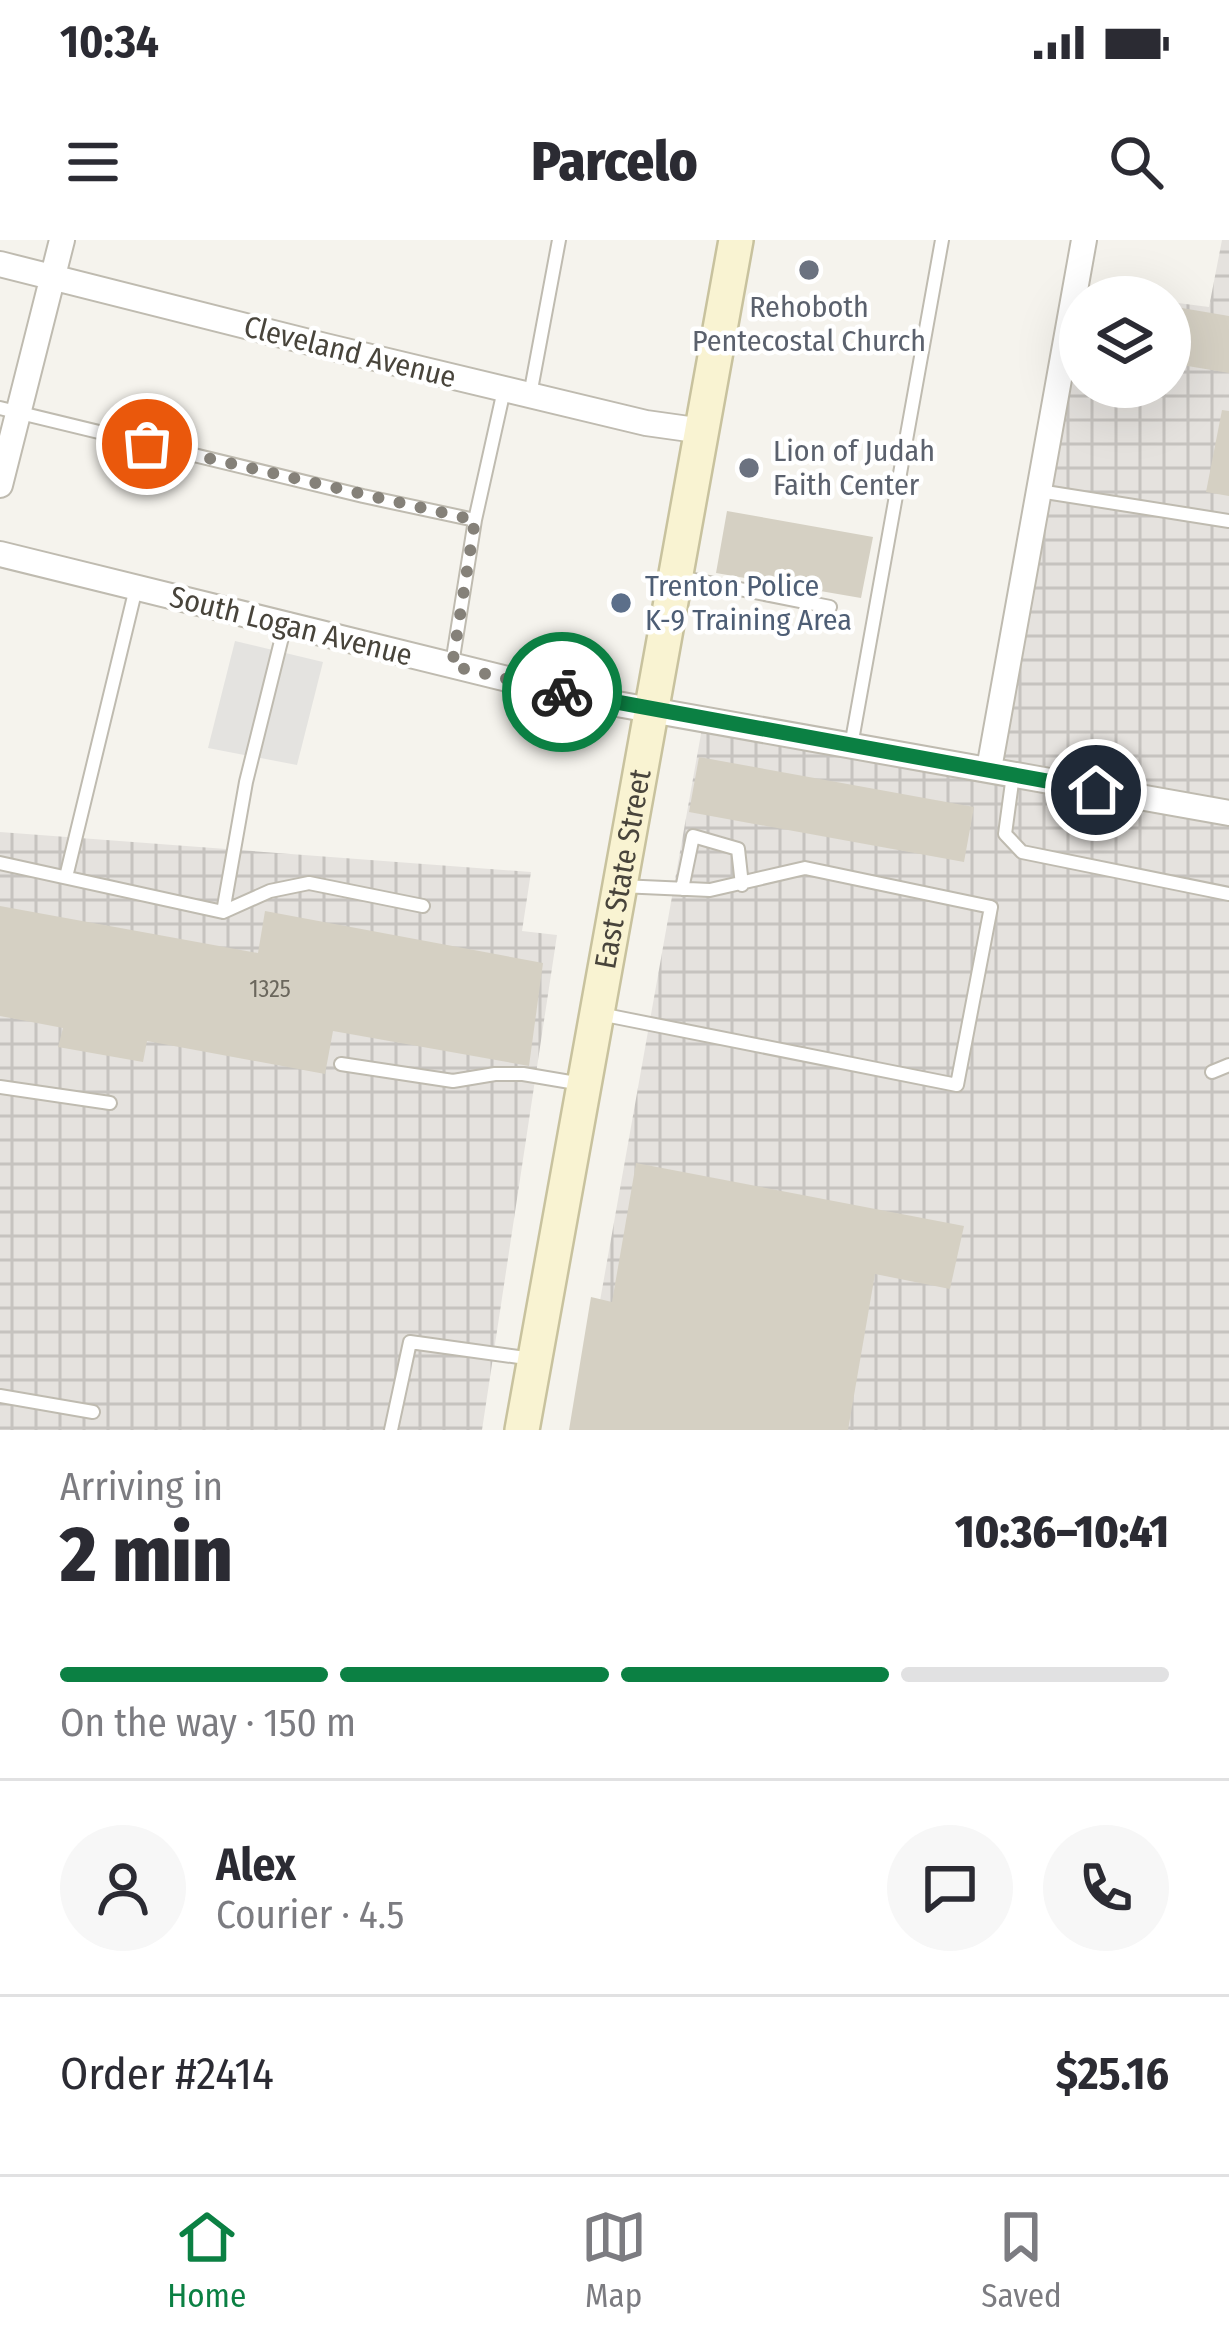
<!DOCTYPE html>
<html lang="en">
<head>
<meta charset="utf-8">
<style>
  body { margin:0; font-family:"Fira Sans Condensed",sans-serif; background:#f7f7f7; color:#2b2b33; height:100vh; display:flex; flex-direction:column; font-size:45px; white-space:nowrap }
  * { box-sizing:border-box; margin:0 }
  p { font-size:39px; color:#7c7c81 }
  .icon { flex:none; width:66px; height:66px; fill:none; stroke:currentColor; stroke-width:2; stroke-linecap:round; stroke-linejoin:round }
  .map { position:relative; height:1190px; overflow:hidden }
  .panel { display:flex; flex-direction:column; background:#fff; flex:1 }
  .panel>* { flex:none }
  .fabs { position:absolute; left:1059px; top:36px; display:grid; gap:24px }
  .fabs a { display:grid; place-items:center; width:132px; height:132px; border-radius:50%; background:#fff; box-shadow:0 12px 48px #0002; font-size:60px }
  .pin { position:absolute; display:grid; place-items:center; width:102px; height:102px; color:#fff; margin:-51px; border:6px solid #fff; border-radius:50%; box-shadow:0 3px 12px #0007 }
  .courier { position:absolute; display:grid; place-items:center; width:120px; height:120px; margin:-60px; border:9px solid #0b8043; border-radius:50%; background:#fff; color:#222; box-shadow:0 3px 15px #0007 }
  .head em { font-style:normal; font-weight:800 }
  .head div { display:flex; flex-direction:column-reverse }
  .head { display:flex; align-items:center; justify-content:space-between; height:204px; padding:0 60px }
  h1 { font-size:78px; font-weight:800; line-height:90px }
  .bar { display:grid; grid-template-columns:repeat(4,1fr); gap:18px 12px; align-content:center; height:144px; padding:0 60px }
  .bar i { height:15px; border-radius:9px; background:#e1e1e2 }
  .bar .on { background:#0b8043 }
  .bar p { grid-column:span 4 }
  .line { display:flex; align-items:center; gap:30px; padding:0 60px; border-top:3px solid #e1e1e2 }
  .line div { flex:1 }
  .round { display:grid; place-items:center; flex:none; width:126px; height:126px; border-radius:63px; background:#f7f7f7 }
  .status { display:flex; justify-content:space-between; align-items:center; height:84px; padding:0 60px; background:#fff; direction:ltr }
  .status svg { height:33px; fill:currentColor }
  header { display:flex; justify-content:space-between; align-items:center; height:156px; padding:0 60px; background:#fff; font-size:54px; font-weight:800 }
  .tab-bar { display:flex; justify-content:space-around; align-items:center; height:168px; border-top:3px solid #e1e1e2; background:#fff; font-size:33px; color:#7c7c81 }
  .tab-bar a { display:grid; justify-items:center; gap:6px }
  .tab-bar .on { color:#0b8043 }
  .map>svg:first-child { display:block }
  .industrial { fill:url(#industrial-grid) }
  .parking { fill:#e4e3e0 }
  .building { fill:#d5d0c3 }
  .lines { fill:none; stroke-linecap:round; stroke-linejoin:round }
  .lane-casing { stroke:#bfbbb0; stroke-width:16 }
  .street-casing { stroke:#bfbbb0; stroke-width:28 }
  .secondary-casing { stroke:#c8c29e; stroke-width:38 }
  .lane { stroke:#fff; stroke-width:12 }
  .street { stroke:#fff; stroke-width:24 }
  .secondary { stroke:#f9f3d2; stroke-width:33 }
  .done { stroke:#858179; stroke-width:12; stroke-dasharray:0 21.6 }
  .route { stroke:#0b8043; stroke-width:15 }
  .worship-dot { fill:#6b7280; stroke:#fff; stroke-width:4.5 }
  .service-dot { fill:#5c6f8a; stroke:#fff; stroke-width:4.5 }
  .labels { text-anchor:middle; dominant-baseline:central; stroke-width:9; stroke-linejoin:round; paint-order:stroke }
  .number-label { font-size:24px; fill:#6b675d }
  .worship-label { font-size:30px; fill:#5b616d; stroke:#fff }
  .street-label { font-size:30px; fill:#48443b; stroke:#fff }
  .service-label { font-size:30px; fill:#4e5e75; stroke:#fff; text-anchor:start }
</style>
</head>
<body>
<div class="status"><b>10:34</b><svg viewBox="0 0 49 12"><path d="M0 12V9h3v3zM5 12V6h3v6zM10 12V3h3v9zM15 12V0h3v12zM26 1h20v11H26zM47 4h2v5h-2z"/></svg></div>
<header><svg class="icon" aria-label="menu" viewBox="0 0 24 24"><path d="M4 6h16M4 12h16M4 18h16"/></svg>Parcelo<svg class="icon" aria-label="search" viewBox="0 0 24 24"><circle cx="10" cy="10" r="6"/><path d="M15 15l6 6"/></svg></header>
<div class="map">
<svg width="1229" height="1190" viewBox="0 0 1229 1190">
  <defs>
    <pattern id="industrial-grid" width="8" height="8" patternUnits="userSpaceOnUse" patternTransform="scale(3)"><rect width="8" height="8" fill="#e5e2de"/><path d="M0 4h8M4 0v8" fill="none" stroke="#c6c3bf"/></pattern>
  </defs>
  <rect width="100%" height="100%" fill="#f5f3ed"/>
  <!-- industrial -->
  <path class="industrial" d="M1222 0H1229V1190H577L704 477 999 527 1080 86V147H1170V62L1209 67Z
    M0 592 531 632 522 691 557 695 482 1190H0Z"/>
  <!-- parking -->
  <path class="parking" d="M235 401 323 422 297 525 208 508Z"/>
  <!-- building -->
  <path class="building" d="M1170 66 1229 76V133L1170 123Z
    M1222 170 1229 171V256L1206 252Z
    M727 271 873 297 861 358 716 333Z
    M699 517 974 567 964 622 689 572Z
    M0 666 258 713 265 671 543 723 529 826 333 791 325 834 147 801 143 822 58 807 63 788 0 776Z
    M636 923 964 986 950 1049 875 1034 848 1190H569L591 1057 612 1062Z"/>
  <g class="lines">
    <!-- lane casing -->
    <g class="lane-casing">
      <path id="lane" d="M530 155 559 0
        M0 168 363 256 475 280
        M1039 251 1229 281
        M679 337 830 367
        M452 424 475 280 504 150
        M851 506 942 0
        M1013 535 1005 594 1022 612 1229 654
        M0 623 223 672 246 542 285 385
        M66 637 136 348
        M682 649 693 596 738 609 742 645
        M223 672 270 651 309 643 423 666
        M600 774 957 845 991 667 805 628 710 650 620 646
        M341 824 453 841 495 834H523L582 844
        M1212 832 1229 825
        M0 847 110 863
        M0 1156 93 1172
        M391 1190 410 1102 533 1119"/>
    </g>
    <!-- street casing -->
    <g class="street-casing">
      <path id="street" d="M0 24 325 106 646 183 703 191
        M0 245 62 0
        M0 314 589 459 1229 573
        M989 529 1084 0"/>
    </g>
    <!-- secondary casing -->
    <g class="secondary-casing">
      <g id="secondary">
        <path id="s1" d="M522 1190 736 0"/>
      </g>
    </g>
    <!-- lane -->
    <use href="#lane" class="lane"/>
    <!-- street -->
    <use href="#street" class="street"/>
    <!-- secondary -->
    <use href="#secondary" class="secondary"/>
  </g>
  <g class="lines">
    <!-- done -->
    <path class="done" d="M147 204 475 280 452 426 562 452"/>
    <!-- route -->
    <path class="route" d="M562 452 1096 550"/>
  </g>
  <!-- markers -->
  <g class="worship-dot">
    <circle cx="809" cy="30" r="12"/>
    <circle cx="749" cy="228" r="12"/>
  </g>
  <circle class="service-dot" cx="621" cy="363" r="12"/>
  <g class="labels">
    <!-- number labels -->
    <g class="number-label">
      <text x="270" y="749">1325</text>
    </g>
    <!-- worship labels -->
    <g class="worship-label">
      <text x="809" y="67">Rehoboth<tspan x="809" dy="34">Pentecostal Church</tspan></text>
      <text x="773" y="211" text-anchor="start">Lion of Judah<tspan x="773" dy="34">Faith Center</tspan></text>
    </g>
    <!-- street labels -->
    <g class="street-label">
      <text transform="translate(350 112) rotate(14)">Cleveland Avenue</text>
      <text transform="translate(291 386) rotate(14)">South Logan Avenue</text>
      <text stroke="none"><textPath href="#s1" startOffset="570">East State Street</textPath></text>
    </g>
    <!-- service labels -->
    <g class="service-label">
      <text x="645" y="346">Trenton Police<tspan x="645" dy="34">K-9 Training Area</tspan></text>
    </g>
  </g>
</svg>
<div class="fabs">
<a><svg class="icon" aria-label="layers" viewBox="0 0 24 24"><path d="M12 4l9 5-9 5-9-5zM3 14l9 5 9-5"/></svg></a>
</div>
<div class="pin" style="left:147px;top:204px;background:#ea580c"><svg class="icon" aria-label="bag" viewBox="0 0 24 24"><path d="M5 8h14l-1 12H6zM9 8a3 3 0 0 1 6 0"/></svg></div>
<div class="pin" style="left:1096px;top:550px;background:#1f2937"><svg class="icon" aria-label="home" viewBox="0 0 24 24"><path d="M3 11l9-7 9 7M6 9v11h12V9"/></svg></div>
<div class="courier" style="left:562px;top:452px"><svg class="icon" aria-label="bike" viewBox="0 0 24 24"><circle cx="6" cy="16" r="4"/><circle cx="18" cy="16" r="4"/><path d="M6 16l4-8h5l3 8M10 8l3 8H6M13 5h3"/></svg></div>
</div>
<section class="panel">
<div class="head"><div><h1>2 min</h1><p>Arriving in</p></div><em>10:36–10:41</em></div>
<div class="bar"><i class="on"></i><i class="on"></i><i class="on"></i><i></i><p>On the way · 150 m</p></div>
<div class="line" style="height:216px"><a class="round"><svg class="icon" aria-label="person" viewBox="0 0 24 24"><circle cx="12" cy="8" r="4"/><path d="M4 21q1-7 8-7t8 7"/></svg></a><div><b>Alex</b><p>Courier · 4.5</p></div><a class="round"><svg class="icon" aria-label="chat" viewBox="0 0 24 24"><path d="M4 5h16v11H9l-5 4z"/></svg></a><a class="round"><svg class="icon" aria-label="phone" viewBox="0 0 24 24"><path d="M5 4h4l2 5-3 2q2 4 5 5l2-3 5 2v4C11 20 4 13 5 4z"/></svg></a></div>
<div class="line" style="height:156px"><div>Order #2414</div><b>$25.16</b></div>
</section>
<nav class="tab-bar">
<a class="on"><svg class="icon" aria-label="home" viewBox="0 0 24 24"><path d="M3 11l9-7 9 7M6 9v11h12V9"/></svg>Home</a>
<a><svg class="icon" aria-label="map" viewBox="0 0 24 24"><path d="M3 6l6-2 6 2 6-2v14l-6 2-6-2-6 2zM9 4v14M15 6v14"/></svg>Map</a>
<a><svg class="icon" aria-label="saved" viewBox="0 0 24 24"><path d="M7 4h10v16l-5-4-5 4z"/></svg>Saved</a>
</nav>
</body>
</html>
